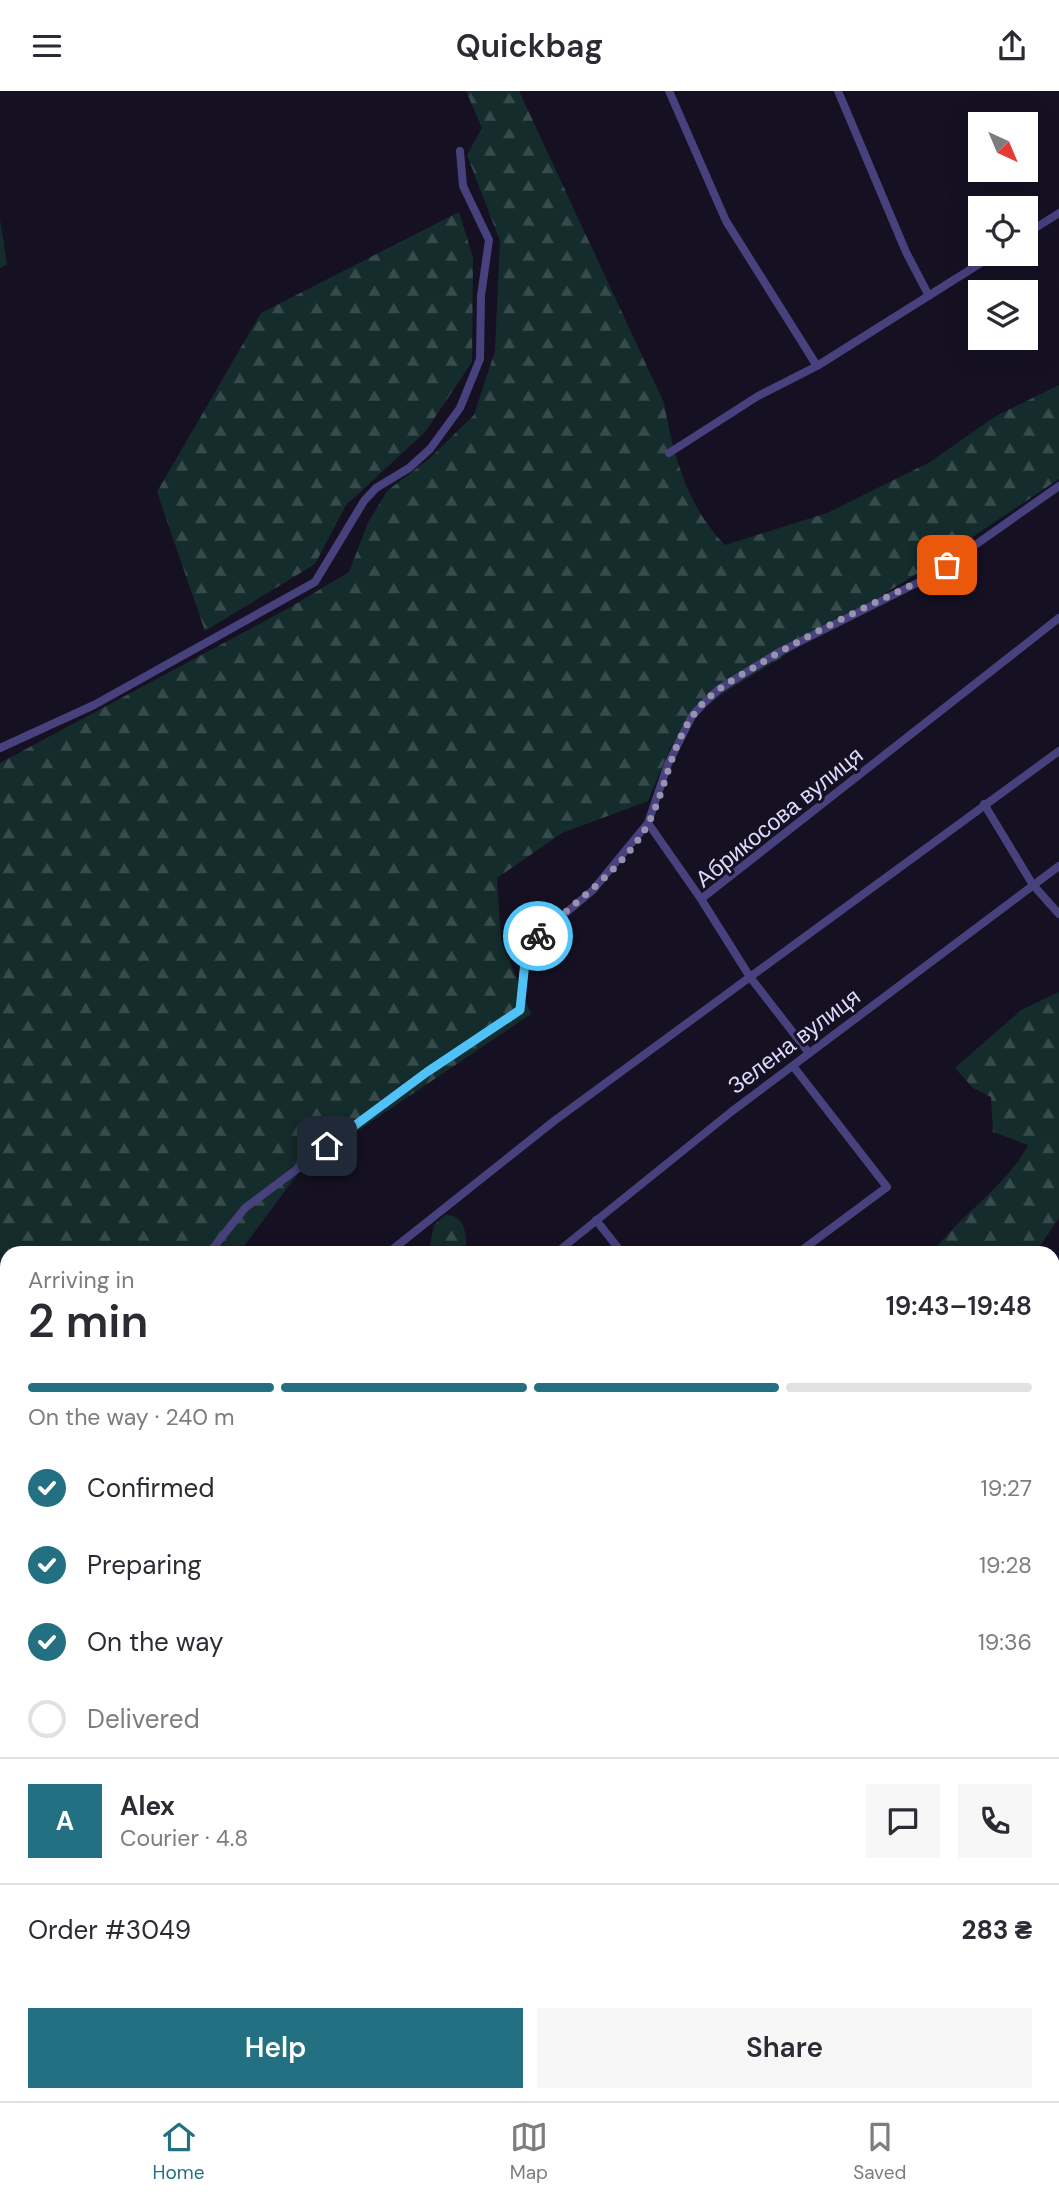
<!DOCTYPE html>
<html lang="en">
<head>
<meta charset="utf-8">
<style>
  body { margin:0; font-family:"DM Sans",sans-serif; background:#f7f7f7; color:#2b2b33; height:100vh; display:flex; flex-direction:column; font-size:26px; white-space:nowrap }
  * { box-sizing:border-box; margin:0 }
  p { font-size:23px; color:#7c7c81 }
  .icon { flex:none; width:38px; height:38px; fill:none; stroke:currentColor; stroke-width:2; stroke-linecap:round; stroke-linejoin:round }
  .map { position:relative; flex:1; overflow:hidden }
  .drawer { position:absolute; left:0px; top:1155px; width:1060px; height:856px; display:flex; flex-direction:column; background:#fff; border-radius:21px 21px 0 0; box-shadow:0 7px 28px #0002 }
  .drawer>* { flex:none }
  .needle { width:46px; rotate:136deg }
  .tools { position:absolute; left:968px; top:21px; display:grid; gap:14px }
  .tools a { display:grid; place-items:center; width:70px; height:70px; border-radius:0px; background:#fff; box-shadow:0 7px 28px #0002; font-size:35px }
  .pin { position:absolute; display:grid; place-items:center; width:60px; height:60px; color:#fff; margin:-30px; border-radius:14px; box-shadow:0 4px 10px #0006 }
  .courier { position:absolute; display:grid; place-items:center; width:70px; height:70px; margin:-35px; border:5px solid #4fc3f7; border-radius:50%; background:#fff; color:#222; box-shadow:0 2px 9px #0007 }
  .summary em { font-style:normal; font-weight:600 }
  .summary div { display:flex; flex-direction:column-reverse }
  .summary { display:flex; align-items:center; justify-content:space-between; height:119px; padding:0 28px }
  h1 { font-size:46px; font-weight:600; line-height:52px }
  .bar { display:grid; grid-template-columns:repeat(4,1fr); gap:10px 7px; align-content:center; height:84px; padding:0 28px }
  .bar i { height:9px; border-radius:5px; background:#e1e1e2 }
  .bar .active { background:#237083 }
  .bar p { grid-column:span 4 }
  .line { display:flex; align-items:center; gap:18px; padding:0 28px; border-top:2px solid #e1e1e2 }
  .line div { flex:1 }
  .round { display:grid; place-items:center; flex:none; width:74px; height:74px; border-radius:0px; background:#f7f7f7 }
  ol { padding:0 28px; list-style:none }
  li { display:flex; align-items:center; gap:21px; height:77px }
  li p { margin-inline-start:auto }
  li .icon { padding:7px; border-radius:50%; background:#237083; color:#fff; stroke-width:4 }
  li:last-child { color:#7c7c81 }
  li i { width:38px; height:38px; border:4px solid #e1e1e2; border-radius:50% }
  .primary-button { display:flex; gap:14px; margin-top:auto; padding:14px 28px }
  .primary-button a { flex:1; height:80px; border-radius:0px; background:#237083; color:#fff; font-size:28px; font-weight:600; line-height:80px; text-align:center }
  .primary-button a+a { background:#f7f7f7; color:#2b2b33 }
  header { display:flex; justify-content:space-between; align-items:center; height:91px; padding:0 28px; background:#fff; font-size:32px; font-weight:600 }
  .menu { display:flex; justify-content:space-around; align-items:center; height:98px; border-top:2px solid #e1e1e2; background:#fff; font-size:19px; color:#7c7c81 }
  .menu a { display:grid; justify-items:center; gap:4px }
  .menu .active { color:#237083 }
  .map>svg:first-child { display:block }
  .forest { fill:url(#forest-firs) }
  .garden { fill:#152c2c }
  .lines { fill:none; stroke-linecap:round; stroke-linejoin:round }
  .street { stroke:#47417d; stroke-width:8 }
  .done { stroke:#9892af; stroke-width:7; stroke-dasharray:0 12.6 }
  .route { stroke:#4fc3f7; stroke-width:9 }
  .labels { text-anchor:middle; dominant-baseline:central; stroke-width:6; stroke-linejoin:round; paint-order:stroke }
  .street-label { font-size:23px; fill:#ded8fb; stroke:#151123 }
</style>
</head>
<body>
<header><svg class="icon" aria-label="menu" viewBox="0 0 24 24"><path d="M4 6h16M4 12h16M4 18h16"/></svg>Quickbag<svg class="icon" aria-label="share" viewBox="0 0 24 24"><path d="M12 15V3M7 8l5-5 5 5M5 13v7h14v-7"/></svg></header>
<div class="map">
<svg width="1059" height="2010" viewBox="0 0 1059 2010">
  <defs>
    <pattern id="forest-firs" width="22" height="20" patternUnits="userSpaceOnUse" patternTransform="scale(1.75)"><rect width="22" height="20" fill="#152c2c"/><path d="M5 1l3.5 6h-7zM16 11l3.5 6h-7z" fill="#374a4c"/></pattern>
  </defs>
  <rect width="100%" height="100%" fill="#151123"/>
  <!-- forest -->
  <path class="forest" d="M466 0H519L664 312C673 363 687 416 725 454L827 422 930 371 996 325 1059 294V388L926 477 725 601 693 625 670 657 648 710 562 742 497 787 501 849 531 923 301 1078 239 1162H7V1374H0V672L287 518 349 481 368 432 387 400 430 367 474 324 495 260 500 150 467 64 482 37Z
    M459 121 473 167 472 271 425 341 346 414 315 473 205 540 157 401 261 222Z
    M0 129 7 173 0 177Z
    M1059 901V1127L1035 1162H932C960 1124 1007 1095 1028 1054L993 1041 991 1006 973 997 955 977 1021 919Z
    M445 1124C466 1123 468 1147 465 1162H432L429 1158 434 1134Z"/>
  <!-- garden -->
  <path class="garden" d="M1054 1761 1059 1770V1839L1054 1843Z"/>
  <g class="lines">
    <!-- street -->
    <path class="street" d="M669 0 726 130 817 275
      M838 0 906 161 929 205
      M1026 143 1059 122
      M669 362 758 305 817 275 995 163
      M0 657 94 614 315 491 364 410 376 397 409 377 430 358 460 317 480 268 481 205 489 149 463 95 460 60
      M984 713 1033 794 1059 823
      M648 732 701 808
      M809 962 750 886 1059 660
      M793 975 887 1096 798 1162
      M596 1129 622 1162
      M209 1162 245 1117 427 981 520 918 526 861 543 841 593 799 648 732 668 673 692 625 705 611 719 598 781 560 931 485 1059 395
      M388 1162 554 1030 750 886 701 808 1059 527
      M556 1162 731 1021 1059 775
      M1054 1362 1059 1358
      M0 1426H7
      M1054 1504 1059 1500
      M1054 1625 1059 1631
      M1054 1666 1059 1664
      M0 1903 7 1902
      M374 2004 377 2010
      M15 2010 38 2004
      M280 2010 296 2004
      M716 2010 724 2004"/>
  </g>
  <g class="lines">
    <!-- done -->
    <path class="done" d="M538 845C575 811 626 776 649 731 669 691 671 646 704 611 719 596 738 586 756 575 812 541 872 513 931 485L947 474"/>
    <!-- route -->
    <path class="route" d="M327 1055 427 981 520 919 526 861 538 845"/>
  </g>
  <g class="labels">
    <!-- street labels -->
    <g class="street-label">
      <text transform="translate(779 726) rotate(-39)">Абрикосова вулиця</text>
      <text transform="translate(794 950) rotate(-37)">Зелена вулиця</text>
    </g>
  </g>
</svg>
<div class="tools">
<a><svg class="needle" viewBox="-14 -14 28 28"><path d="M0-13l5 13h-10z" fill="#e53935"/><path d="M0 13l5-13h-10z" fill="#7c7c81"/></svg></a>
<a><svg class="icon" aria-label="locate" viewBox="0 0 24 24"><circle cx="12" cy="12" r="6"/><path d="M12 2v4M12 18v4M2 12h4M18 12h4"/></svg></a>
<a><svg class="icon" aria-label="layers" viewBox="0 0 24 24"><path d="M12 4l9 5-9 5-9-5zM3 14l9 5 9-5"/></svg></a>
</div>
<div class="pin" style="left:947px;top:474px;background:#ea580c"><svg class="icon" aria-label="bag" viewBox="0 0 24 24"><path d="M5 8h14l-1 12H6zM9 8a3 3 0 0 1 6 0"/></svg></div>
<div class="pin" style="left:327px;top:1055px;background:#1f2937"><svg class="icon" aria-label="home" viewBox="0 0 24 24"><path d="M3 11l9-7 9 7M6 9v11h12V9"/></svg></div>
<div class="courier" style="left:538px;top:845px"><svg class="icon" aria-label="bike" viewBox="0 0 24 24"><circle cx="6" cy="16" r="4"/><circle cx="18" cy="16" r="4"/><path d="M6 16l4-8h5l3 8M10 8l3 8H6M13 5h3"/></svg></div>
<section class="drawer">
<div class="summary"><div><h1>2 min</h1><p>Arriving in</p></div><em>19:43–19:48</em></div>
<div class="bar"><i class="active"></i><i class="active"></i><i class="active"></i><i></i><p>On the way · 240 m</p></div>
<ol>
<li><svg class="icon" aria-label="check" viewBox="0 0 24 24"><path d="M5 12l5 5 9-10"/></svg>Confirmed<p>19:27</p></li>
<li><svg class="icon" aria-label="check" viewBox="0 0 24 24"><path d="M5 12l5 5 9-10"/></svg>Preparing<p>19:28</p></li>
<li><svg class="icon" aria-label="check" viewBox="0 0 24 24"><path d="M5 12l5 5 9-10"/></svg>On the way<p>19:36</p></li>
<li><i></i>Delivered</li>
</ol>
<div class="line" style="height:126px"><b class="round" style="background:#237083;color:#fff">A</b><div><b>Alex</b><p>Courier · 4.8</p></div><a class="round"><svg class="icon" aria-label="chat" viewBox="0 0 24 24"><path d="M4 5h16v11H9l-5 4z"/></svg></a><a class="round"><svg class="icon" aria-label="phone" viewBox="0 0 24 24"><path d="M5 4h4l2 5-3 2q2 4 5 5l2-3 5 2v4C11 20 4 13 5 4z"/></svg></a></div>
<div class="line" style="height:91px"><div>Order #3049</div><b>283 ₴</b></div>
<div class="primary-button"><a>Help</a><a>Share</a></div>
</section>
</div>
<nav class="menu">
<a class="active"><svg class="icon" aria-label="home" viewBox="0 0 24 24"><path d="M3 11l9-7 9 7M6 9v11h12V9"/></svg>Home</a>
<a><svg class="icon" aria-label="map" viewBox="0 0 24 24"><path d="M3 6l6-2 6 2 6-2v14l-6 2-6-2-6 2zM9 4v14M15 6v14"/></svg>Map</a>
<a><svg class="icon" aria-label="saved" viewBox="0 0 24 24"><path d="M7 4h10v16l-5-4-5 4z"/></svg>Saved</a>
</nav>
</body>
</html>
